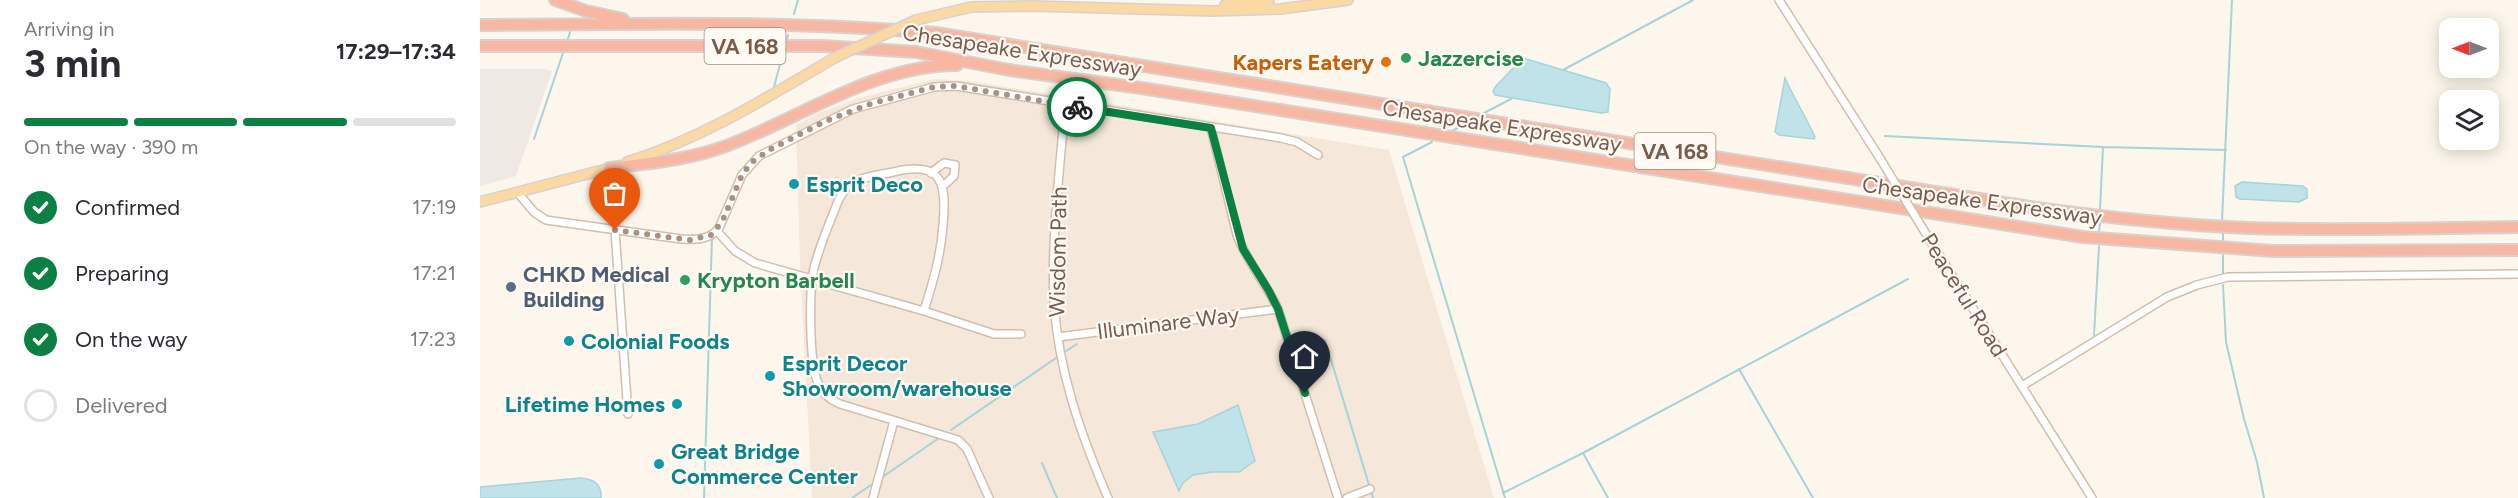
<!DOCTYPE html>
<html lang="en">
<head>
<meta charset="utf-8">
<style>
  body { margin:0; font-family:Figtree,sans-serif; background:#f7f7f7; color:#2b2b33; height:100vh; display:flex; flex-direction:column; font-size:22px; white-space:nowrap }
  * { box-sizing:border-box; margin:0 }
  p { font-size:20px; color:#7c7c81 }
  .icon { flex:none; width:33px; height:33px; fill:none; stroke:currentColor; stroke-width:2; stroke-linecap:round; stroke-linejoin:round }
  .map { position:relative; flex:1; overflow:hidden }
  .panel { display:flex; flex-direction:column; background:#fff; width:480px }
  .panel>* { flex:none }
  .needle { width:39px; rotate:270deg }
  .controls { position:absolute; left:1959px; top:18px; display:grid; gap:12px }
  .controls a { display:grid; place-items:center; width:60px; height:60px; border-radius:12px; background:#fff; box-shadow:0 3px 15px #0003; font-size:30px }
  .pin { position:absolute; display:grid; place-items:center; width:51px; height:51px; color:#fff; margin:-62px -26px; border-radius:50% 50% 50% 0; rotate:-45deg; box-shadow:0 0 6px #0007 }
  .pin .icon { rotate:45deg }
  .courier { position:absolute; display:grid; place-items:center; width:60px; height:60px; margin:-30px; border:4px solid #0b8043; border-radius:50%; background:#fff; color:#222; box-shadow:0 2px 8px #0007 }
  .overview em { font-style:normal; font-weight:700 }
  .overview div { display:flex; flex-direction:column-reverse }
  .overview { display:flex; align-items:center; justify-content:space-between; height:102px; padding:0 24px }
  h1 { font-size:39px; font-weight:700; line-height:45px }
  .bar { display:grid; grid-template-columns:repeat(4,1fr); gap:9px 6px; align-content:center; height:72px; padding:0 24px }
  .bar i { height:8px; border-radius:4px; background:#e1e1e2 }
  .bar .selected { background:#0b8043 }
  .bar p { grid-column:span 4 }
  ol { padding:0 24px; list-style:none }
  li { display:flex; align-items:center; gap:18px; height:66px }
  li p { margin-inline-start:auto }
  li .icon { padding:6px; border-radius:50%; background:#0b8043; color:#fff; stroke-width:4 }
  li:last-child { color:#7c7c81 }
  li i { width:33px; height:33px; border:3px solid #e1e1e2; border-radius:50% }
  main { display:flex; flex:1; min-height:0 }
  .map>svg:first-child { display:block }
  .residential { fill:#f5e8da }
  .industrial { fill:#efe9e4 }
  .water { fill:#bfe3e8; stroke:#a5d3da; stroke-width:1.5 }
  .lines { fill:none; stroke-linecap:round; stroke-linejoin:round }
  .stream { stroke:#a5d3da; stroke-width:2 }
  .minor-casing { stroke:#d1beb0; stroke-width:10 }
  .major-casing { stroke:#dad1cd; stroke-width:12 }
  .highway-casing { stroke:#dad1cd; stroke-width:14 }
  .minor { stroke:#fff; stroke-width:7 }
  .major { stroke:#fbd9a5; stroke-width:9 }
  .highway { stroke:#f7b7a3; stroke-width:10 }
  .minor-bridge-casing { stroke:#d1beb0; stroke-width:10; stroke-linecap:butt }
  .major-bridge-casing { stroke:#dad1cd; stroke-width:12; stroke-linecap:butt }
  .minor-bridge { stroke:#fff; stroke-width:7 }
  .major-bridge { stroke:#fbd9a5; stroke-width:9 }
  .done { stroke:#a89285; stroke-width:6; stroke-dasharray:0 10.8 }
  .route { stroke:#0b8043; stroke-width:8 }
  .leisure-dot { fill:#2e9e5b; stroke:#fffaf3; stroke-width:2 }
  .food-dot { fill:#e8710a; stroke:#fffaf3; stroke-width:2 }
  .culture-dot { fill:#0f9aa8; stroke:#fffaf3; stroke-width:2 }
  .service-dot { fill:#5c6f8a; stroke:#fffaf3; stroke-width:2 }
  .labels { text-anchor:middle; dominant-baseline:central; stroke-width:4.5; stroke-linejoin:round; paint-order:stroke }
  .shield { fill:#fffaf3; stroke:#a28b7f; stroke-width:1.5 }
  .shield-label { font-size:21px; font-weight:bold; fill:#7a5c4d }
  .street-label { font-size:22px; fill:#7a5c4d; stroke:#fffaf3 }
  .leisure-label { font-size:22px; font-weight:bold; fill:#27864d; stroke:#fffaf3; text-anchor:start }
  .food-label { font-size:22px; font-weight:bold; fill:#c56008; stroke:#fffaf3; text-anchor:end }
  .culture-label { font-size:22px; font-weight:bold; fill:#0d838f; stroke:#fffaf3; text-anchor:start }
  .service-label { font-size:22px; font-weight:bold; fill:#4e5e75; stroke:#fffaf3; text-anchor:start }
</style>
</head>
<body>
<main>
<section class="panel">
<div class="overview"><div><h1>3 min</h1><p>Arriving in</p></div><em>17:29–17:34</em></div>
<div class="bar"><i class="selected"></i><i class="selected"></i><i class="selected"></i><i></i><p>On the way · 390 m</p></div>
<ol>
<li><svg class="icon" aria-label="check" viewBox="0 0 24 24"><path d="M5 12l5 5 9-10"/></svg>Confirmed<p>17:19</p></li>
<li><svg class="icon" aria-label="check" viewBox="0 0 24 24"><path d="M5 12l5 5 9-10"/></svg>Preparing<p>17:21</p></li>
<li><svg class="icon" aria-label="check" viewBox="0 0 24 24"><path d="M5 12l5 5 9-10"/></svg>On the way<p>17:23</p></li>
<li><i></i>Delivered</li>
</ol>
</section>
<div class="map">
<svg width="2038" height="498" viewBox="0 0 2038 498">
  <rect width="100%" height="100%" fill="#fdf6ec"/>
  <!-- residential -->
  <path class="residential" d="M455 79 490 81 909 150 1014 498H332L320 262 316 125 336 114 378 98Z"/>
  <!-- industrial -->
  <path class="industrial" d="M0 69H65L72 71 36 176 0 186Z"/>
  <!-- water -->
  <path class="water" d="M1043 58 1126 83 1130 89 1128 112 1121 113 1015 95 1013 91 1016 86Z
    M1305 78C1314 98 1326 117 1335 137L1334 139 1299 135 1295 132Z
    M1762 182 1823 186 1827 189V198L1819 202 1760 199 1756 197 1755 186Z
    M758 405 775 461 759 472H732L713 475 703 483 699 491 673 432 718 424Z
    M101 478C114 479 122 484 121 498H0V487Z"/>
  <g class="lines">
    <!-- stream -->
    <path class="stream" d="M314 14 318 0
      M88 39 90 32
      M307 39 308 35
      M1083 70 1213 0
      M294 87 303 53
      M1004 113 1031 99
      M972 131 985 124
      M1405 136 1623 147 1746 150
      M54 139 83 53
      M952 142 923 157 1025 498
      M1620 209 1623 147
      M1742 221 1752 0
      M1619 231 1620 224
      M1743 234V240
      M1743 273V255
      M1743 285 1746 342 1764 419 1777 462 1784 498
      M1614 335 1619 246
      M845 340 893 498
      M586 351 597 344
      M1259 369 1333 498
      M471 430 576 358
      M1103 453 1128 498
      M562 463 577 498
      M404 476 459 438
      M1023 493 1103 453 1428 279
      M224 498 232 237
      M372 498 391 485"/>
    <!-- minor casing -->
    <g class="minor-casing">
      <path id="minor" d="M1299 0 1401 160
        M585 105C580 170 571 236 574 301 578 371 601 435 628 498
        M731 128 757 235C767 262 786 283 798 309L858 498
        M451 173 464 163 475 165 474 176 463 186
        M37 192 54 212 66 220 201 239C215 240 230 240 239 228L262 175 279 156 373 109 454 87 476 86 801 138 817 142 838 155
        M1443 229 1612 498
        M135 230 148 414
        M237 231 255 251 275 263 444 311 514 334H541
        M444 311C453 282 461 255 463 225 467 182 462 160 413 172 399 175 384 176 372 183L366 188 359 199C350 222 340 244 334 268 329 290 329 363 338 383 342 393 350 400 360 404L478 440 487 449 509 498
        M578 337 798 309
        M1542 386 1687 297 1717 285 1748 277 2038 274
        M393 498 414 421
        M867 498 890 489"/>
    </g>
    <!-- major casing -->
    <g class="major-casing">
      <path id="major" d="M745 5 789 0
        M436 20 491 7 552 6 733 11 801 9 868 0
        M147 162C223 138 288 97 356 57
        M0 202 134 167"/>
    </g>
    <!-- highway casing -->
    <g class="highway-casing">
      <path id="highway" d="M75 0 106 11 143 19
        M0 25C152 24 305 20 456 33L1550 207C1622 217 1695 225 1768 228 1858 231 1948 228 2038 227
        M0 46H342L436 52 529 70 661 88 1603 237 1793 251 2038 250
        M129 168C168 163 209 160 246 146 321 118 394 65 477 65"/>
    </g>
    <!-- minor -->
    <use href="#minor" class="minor"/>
    <!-- major -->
    <use href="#major" class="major"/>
    <!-- highway -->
    <use href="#highway" class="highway"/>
    <!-- minor-bridge casing -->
    <g class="minor-bridge-casing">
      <path id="minor-bridge" d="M1401 160 1443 229"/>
    </g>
    <!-- major-bridge casing -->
    <g class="major-bridge-casing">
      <path id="major-bridge" d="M356 57 436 20"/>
    </g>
    <!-- minor-bridge -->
    <use href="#minor-bridge" class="minor-bridge"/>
    <!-- major-bridge -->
    <use href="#major-bridge" class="major-bridge"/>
  </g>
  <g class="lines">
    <!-- done -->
    <path class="done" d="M135 230 210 240 231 235 242 222 262 175 272 162 291 149 346 121 390 104 454 87 476 86 597 107"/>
    <!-- route -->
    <path class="route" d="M597 107 731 128 763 249 789 291 798 309 825 393"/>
  </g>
  <!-- markers -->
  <g class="leisure-dot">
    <circle cx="926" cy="58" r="6"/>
    <circle cx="205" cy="280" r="6"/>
  </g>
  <circle class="food-dot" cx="906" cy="62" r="6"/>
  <g class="culture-dot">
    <circle cx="314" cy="184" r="6"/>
    <circle cx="89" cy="341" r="6"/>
    <circle cx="290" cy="376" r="6"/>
    <circle cx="197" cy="404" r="6"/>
    <circle cx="179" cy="464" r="6"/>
  </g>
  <circle class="service-dot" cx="31" cy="287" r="6"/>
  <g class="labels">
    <!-- shield labels -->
    <g class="shield">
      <rect x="224.5" y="28" width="81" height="36" rx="4.5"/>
      <rect x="1154.5" y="133" width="81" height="36" rx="4.5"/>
    </g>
    <g class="shield-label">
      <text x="265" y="46">VA 168</text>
      <text x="1195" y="151">VA 168</text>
    </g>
    <!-- street labels -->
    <g class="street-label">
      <text transform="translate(542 51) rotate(9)">Chesapeake Expressway</text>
      <text transform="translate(1022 126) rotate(9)">Chesapeake Expressway</text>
      <text transform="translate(1502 201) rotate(8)">Chesapeake Expressway</text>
      <text transform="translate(578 252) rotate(-89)">Wisdom Path</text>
      <text transform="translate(1484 295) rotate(58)">Peaceful Road</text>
      <text transform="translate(688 323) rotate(-7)">Illuminare Way</text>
    </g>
    <!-- leisure labels -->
    <g class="leisure-label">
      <text x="938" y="58">Jazzercise</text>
      <text x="217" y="280">Krypton Barbell</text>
    </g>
    <!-- food labels -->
    <g class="food-label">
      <text x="894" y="62">Kapers Eatery</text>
    </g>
    <!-- culture labels -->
    <g class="culture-label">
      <text x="326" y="184">Esprit Deco</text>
      <text x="101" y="341">Colonial Foods</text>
      <text x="302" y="363">Esprit Decor<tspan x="302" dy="25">Showroom/warehouse</tspan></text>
      <text x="185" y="404" text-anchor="end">Lifetime Homes</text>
      <text x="191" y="451">Great Bridge<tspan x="191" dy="25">Commerce Center</tspan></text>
    </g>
    <!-- service labels -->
    <g class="service-label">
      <text x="43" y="274">CHKD Medical<tspan x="43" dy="25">Building</tspan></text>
    </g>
  </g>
</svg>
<div class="controls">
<a><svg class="needle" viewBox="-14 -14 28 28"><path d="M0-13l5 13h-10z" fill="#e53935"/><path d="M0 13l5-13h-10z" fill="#7c7c81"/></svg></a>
<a><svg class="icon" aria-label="layers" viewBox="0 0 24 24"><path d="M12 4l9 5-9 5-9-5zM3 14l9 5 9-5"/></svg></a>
</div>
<div class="pin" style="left:135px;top:230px;background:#ea580c"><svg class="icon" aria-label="bag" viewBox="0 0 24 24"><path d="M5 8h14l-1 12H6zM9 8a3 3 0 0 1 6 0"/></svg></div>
<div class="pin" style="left:825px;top:393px;background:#1f2937"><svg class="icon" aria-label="home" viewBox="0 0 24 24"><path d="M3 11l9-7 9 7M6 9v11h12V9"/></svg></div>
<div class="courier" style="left:597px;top:107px"><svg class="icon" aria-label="bike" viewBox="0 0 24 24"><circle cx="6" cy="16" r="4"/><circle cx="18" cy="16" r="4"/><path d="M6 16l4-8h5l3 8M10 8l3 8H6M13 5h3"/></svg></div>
</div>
</main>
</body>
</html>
